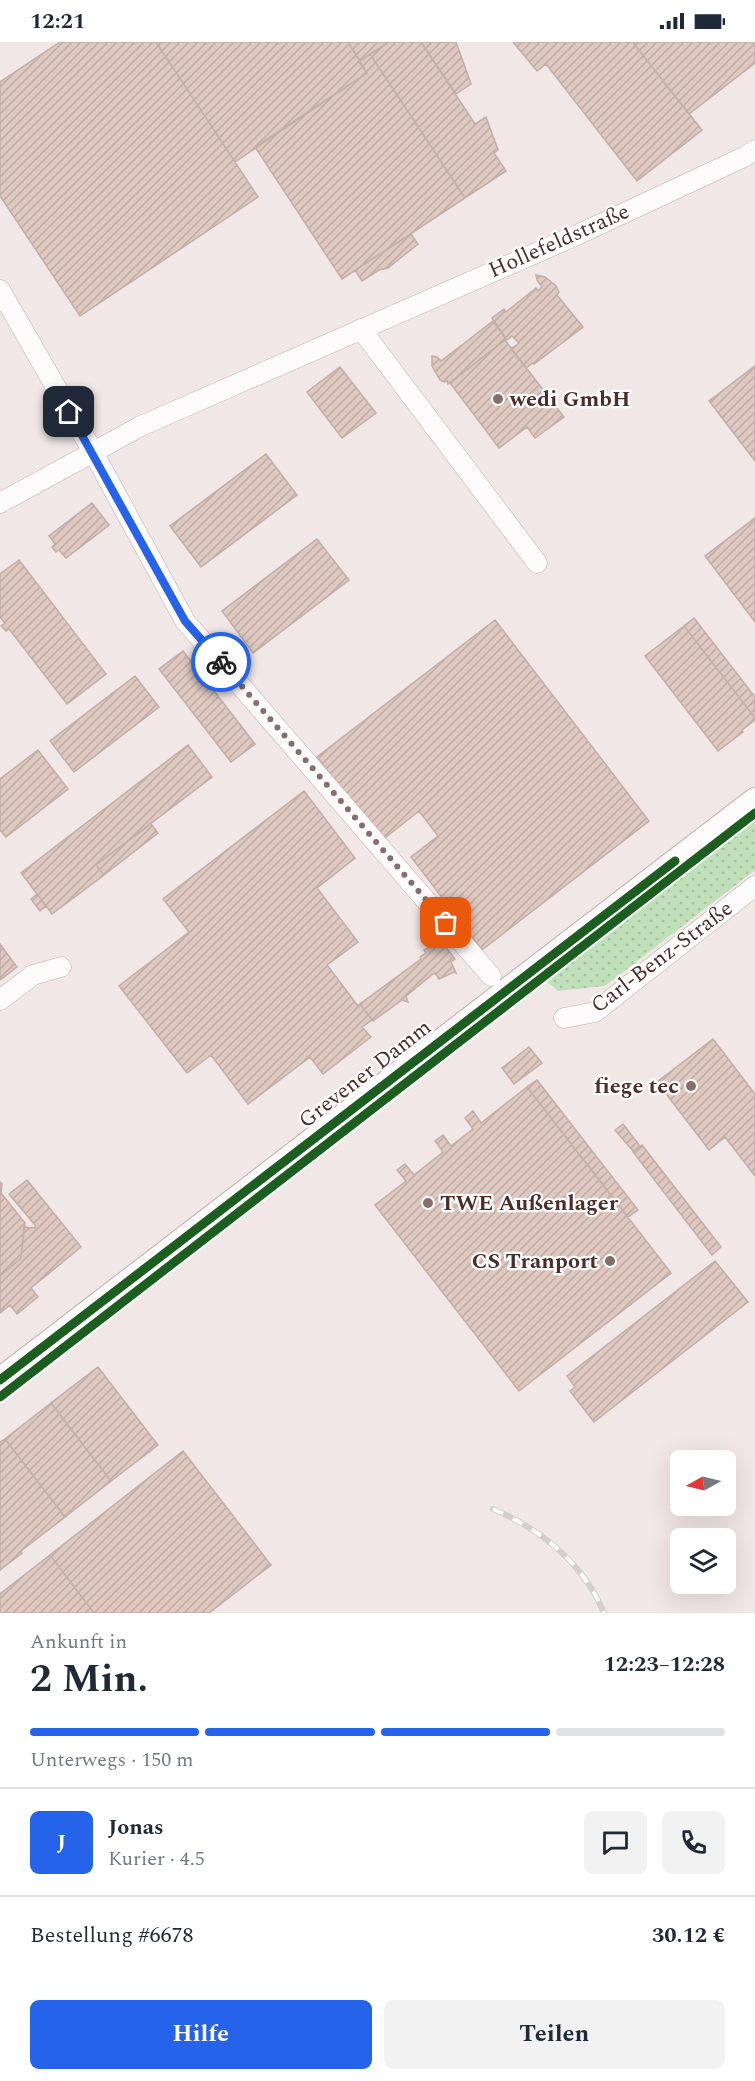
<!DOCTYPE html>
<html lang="de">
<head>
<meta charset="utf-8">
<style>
  body { margin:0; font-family:Spectral,serif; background:#f2f2f3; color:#1f2937; height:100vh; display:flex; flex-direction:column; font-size:22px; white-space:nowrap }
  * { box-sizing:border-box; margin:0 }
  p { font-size:20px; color:#747a83 }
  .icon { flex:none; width:33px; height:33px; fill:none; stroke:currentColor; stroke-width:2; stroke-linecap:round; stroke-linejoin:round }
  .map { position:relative; height:1571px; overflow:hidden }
  .panel { display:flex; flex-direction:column; background:#fff; flex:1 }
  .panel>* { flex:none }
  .needle { width:39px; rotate:262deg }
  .buttons { position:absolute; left:670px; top:1408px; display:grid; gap:12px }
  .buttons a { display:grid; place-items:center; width:66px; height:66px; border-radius:9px; background:#fff; box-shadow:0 6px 24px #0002; font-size:30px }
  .pin { position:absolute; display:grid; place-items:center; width:51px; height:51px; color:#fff; margin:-26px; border-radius:12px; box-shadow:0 3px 9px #0006 }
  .courier { position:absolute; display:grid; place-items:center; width:60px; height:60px; margin:-30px; border:4px solid #2563eb; border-radius:50%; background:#fff; color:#222; box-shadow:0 2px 8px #0007 }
  .summary em { font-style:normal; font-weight:700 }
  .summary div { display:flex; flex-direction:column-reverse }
  .summary { display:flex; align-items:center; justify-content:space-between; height:102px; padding:0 30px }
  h1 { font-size:39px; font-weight:700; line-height:45px }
  .bar { display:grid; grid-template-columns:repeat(4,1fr); gap:9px 6px; align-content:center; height:72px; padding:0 30px }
  .bar i { height:8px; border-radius:4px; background:#e0e1e3 }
  .bar .active { background:#2563eb }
  .bar p { grid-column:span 4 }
  .line { display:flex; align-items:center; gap:15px; padding:0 30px; border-top:2px solid #e0e1e3 }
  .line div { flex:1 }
  .round { display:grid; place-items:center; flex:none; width:63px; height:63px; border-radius:9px; background:#f2f2f3 }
  .button { display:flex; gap:12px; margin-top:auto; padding:12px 30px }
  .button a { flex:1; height:69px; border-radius:9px; background:#2563eb; color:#fff; font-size:24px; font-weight:700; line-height:69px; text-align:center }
  .button a+a { background:#f2f2f3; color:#1f2937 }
  .status { display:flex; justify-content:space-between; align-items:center; height:42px; padding:0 30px; background:#fff; direction:ltr }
  .status svg { height:16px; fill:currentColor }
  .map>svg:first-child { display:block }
  .grass { fill:url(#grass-dots) }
  .building { fill:url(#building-hatch); stroke:#c2afa8; stroke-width:1.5 }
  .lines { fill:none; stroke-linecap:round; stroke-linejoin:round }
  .minor-casing { stroke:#c1adac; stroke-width:21 }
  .major-casing { stroke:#c1adac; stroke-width:26 }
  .minor { stroke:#fdfbfb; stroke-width:20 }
  .major { stroke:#fdfbfb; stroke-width:24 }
  .rail-casing { stroke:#d4cfcf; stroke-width:6 }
  .rail { stroke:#fff; stroke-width:4; stroke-dasharray:11; stroke-linecap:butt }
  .cycleway-casing { stroke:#fff; stroke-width:13 }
  .cycleway { stroke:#1b5e20; stroke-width:9 }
  .done { stroke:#876d6c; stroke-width:6; stroke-dasharray:0 10.8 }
  .route { stroke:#2563eb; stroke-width:8 }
  .poi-dot { fill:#876d6c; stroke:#fff; stroke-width:2 }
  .labels { text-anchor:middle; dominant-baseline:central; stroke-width:4.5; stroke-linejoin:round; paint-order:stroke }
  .street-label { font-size:22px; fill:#4e2c2a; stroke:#fff }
  .poi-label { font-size:22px; font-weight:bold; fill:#4e2c2a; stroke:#fff; text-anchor:start }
</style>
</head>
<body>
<div class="status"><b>12:21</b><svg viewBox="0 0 49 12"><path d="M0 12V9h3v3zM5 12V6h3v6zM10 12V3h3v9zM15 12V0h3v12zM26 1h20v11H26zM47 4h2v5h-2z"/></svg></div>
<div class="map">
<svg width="755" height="1571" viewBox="0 0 755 1571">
  <defs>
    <pattern id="grass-dots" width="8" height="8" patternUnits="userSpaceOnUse" patternTransform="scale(1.5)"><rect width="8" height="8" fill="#c0e0b9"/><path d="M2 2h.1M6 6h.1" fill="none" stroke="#a7c09f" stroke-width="1.8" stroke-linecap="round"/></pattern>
    <pattern id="building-hatch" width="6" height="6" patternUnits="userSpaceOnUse" patternTransform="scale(1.5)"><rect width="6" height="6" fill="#dec8c0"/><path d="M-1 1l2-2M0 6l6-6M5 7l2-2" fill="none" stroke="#c0aca5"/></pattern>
  </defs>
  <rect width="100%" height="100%" fill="#f1e7e6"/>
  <!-- grass -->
  <path class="grass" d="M755 777V828L605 944 558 949 543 936Z"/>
  <!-- building -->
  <path class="building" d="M60 0H156L258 155 80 274 0 154V40Z
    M156 0H348L367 31 235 120Z
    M348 0H389L360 19Z
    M389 0H421L475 82 486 75 498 108 494 111 506 129 465 156 370 12Z
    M421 0H456L471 42 456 52Z
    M513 0H637L634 2 702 88 637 139 546 22 537 29Z
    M637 0H755V21L689 72 634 2Z
    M370 12 465 156 342 237 255 105 367 31 359 20Z
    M411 192 418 202 388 226 379 228 362 239 355 228Z
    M536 233 545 235 556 244 559 250 557 253 583 285 534 322 533 321 526 326 511 307 519 301 512 294 507 298 492 276 504 267 506 270 536 246 538 249 542 245 537 238Z
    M493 279 506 297 448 342 447 339 444 340 440 338 432 324V314L437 315 441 319Z
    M505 298 564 375 535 396 527 385 499 406 450 341Z
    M755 324V419L709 359Z
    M340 325 376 371 342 396 307 350Z
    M266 412 297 453 201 525 170 484Z
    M92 461 109 483 66 516 59 508 56 510 52 505 55 502 49 494Z
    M755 476V580L705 514Z
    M317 497 349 538 253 611 222 569Z
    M19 518 106 632 67 662 9 587 6 589 1 584 5 581 0 575V532Z
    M694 576 755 655V676L684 584Z
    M495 578 649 779 482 908 411 815 438 794 419 769 381 799 317 715Z
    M684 584 755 676V678L742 688 743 690 718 709 645 614Z
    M183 609 255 702 231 720 159 627Z
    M135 634 159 665 74 730 50 699Z
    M188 703 212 735 96 823 104 833 52 872 21 831Z
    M38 708 68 747 6 795 0 788V737Z
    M304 749 355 816 317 846 358 900 327 923 358 964 360 962 372 978 362 985 371 995 323 1032 310 1015 248 1062 211 1013 187 1031 119 944 189 890 163 857Z
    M151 782 158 791 104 833 96 823Z
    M37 852 46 864 40 869 31 857Z
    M441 899 455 917 451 920 456 931 454 930 439 937 435 931 433 932 406 954 408 960 402 958 373 979 360 962 421 917 420 915 426 911 424 908Z
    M0 902 17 925 0 938Z
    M713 997 755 1052V1134L725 1095 709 1108 657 1040Z
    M529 1005 542 1021 514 1042 502 1026Z
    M537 1038 638 1168 628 1175 527 1045Z
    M527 1045 671 1231 519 1349 375 1163 406 1139 397 1128 405 1122 414 1133 443 1110 435 1099 443 1093 451 1104 473 1087 465 1076 473 1069 481 1081Z
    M623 1082 640 1104 633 1109 615 1088Z
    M642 1103 721 1205 712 1213 633 1110Z
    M27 1138 81 1205 31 1246 38 1255 17 1272 10 1263 0 1271V1234L21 1216 24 1185 35 1186V1183L9 1152Z
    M0 1140 2 1142 1 1151 25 1181 21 1216 0 1234Z
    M715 1219 748 1260 594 1380 570 1349 575 1345 567 1334Z
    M98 1325 158 1403 111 1439 51 1361Z
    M51 1361 111 1439 65 1475 5 1397Z
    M5 1397 65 1475 21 1509 22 1511 0 1528V1400Z
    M183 1409 271 1523 209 1571H94L50 1513Z
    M50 1513 94 1571H0V1552Z"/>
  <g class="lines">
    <!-- minor casing -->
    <g class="minor-casing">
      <path id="minor" d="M0 248 93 410 185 579 491 934
        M361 287 537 521
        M0 461 141 384 577 193 744 115 755 108
        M0 958 33 933 61 925
        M564 976 595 970 755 844"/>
    </g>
    <!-- major casing -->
    <g class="major-casing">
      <path id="major" d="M0 1338 755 758"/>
    </g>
    <!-- minor -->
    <use href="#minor" class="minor"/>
    <!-- major -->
    <use href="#major" class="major"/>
    <!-- rail casing -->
    <g class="rail-casing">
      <path id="rail" d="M493 1467C542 1488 583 1521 604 1571"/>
    </g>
    <!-- rail -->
    <use href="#rail" class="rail"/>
    <!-- cycleway casing -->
    <g class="cycleway-casing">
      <path id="cycleway" d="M0 1338 675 819
        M0 1355 755 771"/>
    </g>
    <!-- cycleway -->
    <use href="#cycleway" class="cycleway"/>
  </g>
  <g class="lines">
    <!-- done -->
    <path class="done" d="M221 620 446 881"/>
    <!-- route -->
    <path class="route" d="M69 370 185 579 221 620"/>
  </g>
  <!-- markers -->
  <g class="poi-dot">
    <circle cx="498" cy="357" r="6"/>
    <circle cx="691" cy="1044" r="6"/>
    <circle cx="428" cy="1161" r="6"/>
    <circle cx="610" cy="1219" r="6"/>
  </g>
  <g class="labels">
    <!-- street labels -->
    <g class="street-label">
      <text transform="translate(559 199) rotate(-24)">Hollefeldstraße</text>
      <text transform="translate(662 915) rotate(-37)">Carl-Benz-Straße</text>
      <text transform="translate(365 1032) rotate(-38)">Grevener Damm</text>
    </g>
    <!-- poi labels -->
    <g class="poi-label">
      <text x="510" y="357">wedi GmbH</text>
      <text x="679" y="1044" text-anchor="end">fiege tec</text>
      <text x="440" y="1161">TWE Außenlager</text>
      <text x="598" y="1219" text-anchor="end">CS Tranport</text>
    </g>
  </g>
</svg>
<div class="buttons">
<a><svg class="needle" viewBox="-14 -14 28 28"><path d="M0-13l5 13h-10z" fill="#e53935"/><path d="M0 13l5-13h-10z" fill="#747a83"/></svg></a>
<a><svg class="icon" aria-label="layers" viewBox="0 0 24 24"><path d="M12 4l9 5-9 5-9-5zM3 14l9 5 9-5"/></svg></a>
</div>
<div class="pin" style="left:446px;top:881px;background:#ea580c"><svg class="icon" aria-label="bag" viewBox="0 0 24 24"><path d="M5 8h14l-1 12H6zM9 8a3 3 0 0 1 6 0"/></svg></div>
<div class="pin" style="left:69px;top:370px;background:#1f2937"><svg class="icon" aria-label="home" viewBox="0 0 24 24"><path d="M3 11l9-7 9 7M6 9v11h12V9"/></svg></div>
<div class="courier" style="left:221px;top:620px"><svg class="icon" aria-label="bike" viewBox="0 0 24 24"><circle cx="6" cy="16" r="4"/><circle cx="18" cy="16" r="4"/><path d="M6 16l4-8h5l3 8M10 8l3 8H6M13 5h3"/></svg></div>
</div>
<section class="panel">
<div class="summary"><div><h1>2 Min.</h1><p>Ankunft in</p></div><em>12:23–12:28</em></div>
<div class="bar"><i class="active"></i><i class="active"></i><i class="active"></i><i></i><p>Unterwegs · 150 m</p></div>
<div class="line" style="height:108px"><b class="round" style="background:#2563eb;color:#fff">J</b><div><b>Jonas</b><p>Kurier · 4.5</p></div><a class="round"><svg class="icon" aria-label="chat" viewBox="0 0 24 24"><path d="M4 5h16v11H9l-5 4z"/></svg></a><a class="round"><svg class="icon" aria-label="phone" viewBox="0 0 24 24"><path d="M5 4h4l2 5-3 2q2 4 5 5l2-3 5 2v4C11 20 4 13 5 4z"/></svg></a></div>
<div class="line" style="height:78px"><div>Bestellung #6678</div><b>30.12 €</b></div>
<div class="button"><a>Hilfe</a><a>Teilen</a></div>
</section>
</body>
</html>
